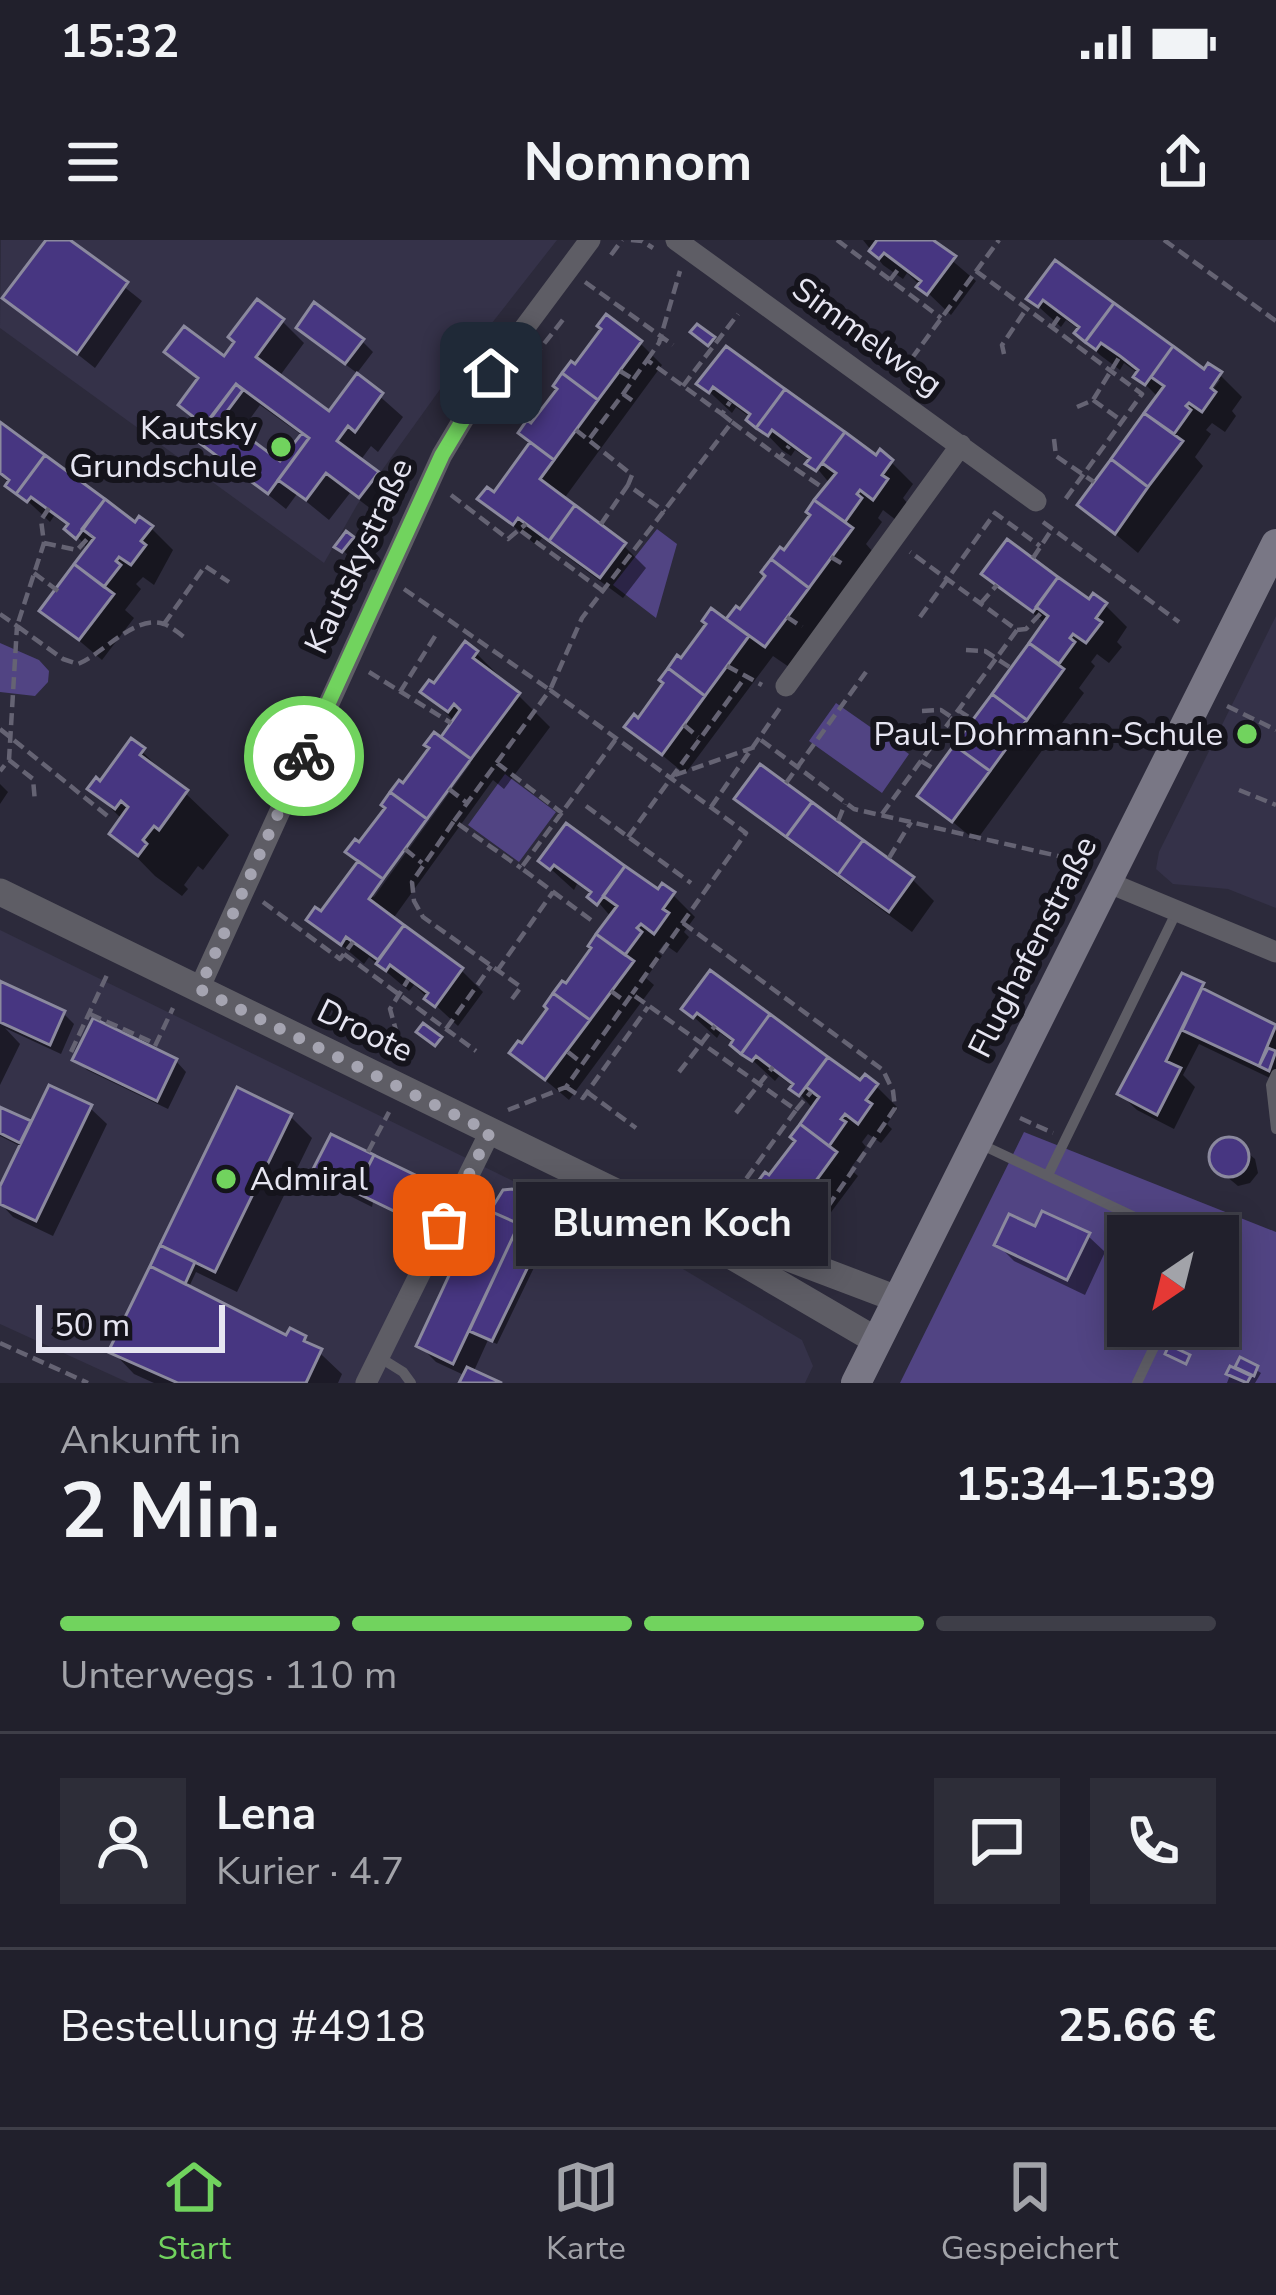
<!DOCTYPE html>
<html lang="de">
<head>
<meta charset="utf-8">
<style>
  body { margin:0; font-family:"Nunito Sans",sans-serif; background:#2d2d38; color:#f1f3f6; height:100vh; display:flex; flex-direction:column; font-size:45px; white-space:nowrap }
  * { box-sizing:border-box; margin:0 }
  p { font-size:39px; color:#a2a3a9 }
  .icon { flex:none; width:66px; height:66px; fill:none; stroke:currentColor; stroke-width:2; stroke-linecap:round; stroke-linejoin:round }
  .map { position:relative; height:1143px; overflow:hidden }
  .sheet { display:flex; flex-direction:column; background:#21202c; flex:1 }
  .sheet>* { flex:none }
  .needle { width:78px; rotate:215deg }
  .controls { position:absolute; left:1107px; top:975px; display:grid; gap:24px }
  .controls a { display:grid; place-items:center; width:132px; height:132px; border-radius:0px; background:#21202c; box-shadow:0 6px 30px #0003,0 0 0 3px #3e3e48; font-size:60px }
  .scale { position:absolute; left:36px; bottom:30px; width:189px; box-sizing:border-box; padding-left:12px; border:6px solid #e6e5f1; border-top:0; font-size:33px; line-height:42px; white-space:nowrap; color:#e6e5f1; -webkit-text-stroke:9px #15141c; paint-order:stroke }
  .pin { position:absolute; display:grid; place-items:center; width:102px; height:102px; color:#fff; margin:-51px; border-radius:24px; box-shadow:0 6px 18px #0006 }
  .courier { position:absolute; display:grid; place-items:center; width:120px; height:120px; margin:-60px; border:9px solid #71d35e; border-radius:50%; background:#fff; color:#222; box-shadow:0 3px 15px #0007 }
  .bubble { position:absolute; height:84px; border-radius:0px; background:#21202c; box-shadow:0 6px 30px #0003,0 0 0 3px #3e3e48; font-size:39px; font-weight:700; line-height:84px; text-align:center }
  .head em { font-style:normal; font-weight:700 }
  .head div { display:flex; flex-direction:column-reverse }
  .head { display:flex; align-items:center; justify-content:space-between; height:204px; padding:0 60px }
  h1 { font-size:78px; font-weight:700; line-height:90px }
  .bar { display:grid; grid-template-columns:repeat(4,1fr); gap:18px 12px; align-content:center; height:144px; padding:0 60px }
  .bar i { height:15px; border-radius:9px; background:#3e3e48 }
  .bar .current { background:#71d35e }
  .bar p { grid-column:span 4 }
  .line { display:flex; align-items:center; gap:30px; padding:0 60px; border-top:3px solid #3e3e48 }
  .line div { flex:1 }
  .round { display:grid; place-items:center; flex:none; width:126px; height:126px; border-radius:0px; background:#2d2d38 }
  .status { display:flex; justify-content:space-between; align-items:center; height:84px; padding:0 60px; background:#21202c; direction:ltr }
  .status svg { height:33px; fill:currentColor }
  header { display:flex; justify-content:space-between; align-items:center; height:156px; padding:0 60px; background:#21202c; font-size:54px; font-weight:700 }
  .tab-bar { display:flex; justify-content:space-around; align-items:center; height:168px; border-top:3px solid #3e3e48; background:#21202c; font-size:33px; color:#a2a3a9 }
  .tab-bar a { display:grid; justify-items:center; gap:6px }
  .tab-bar .current { color:#71d35e }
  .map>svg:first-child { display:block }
  .built { fill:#353249 }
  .green { fill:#514483; fill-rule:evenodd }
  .shadow { fill:#0007; fill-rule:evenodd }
  .building { fill:#473681; stroke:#8b899e; stroke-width:3 }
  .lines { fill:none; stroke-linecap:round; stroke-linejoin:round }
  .path { stroke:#656373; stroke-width:4.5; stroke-dasharray:12 6; stroke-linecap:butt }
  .service { stroke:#5e5d65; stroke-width:10 }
  .minor { stroke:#5e5d65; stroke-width:21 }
  .tertiary { stroke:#5e5d65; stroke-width:27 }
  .secondary { stroke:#797785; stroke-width:30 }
  .done { stroke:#a5a4b1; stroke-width:12; stroke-dasharray:0 21.6 }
  .route { stroke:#71d35e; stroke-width:15 }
  .poi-dot { fill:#71d35e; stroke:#15141c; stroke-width:4.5 }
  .labels { text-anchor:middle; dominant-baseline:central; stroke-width:12; stroke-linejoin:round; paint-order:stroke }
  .street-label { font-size:33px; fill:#e6e5f1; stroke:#15141c }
  .poi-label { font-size:33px; fill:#e6e5f1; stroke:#15141c; text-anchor:end }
</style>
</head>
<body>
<div class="status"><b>15:32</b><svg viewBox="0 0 49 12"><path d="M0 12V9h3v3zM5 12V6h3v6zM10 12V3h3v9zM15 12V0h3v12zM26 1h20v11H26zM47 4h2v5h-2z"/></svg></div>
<header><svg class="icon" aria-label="menu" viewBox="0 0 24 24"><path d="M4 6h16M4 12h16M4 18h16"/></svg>Nomnom<svg class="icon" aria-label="share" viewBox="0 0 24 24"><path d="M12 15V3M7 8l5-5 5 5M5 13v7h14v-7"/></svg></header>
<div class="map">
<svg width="1276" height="1143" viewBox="0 0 1276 1143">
  <rect width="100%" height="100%" fill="#2c2a3b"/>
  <!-- built -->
  <path class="built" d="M1 0H557L441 148 357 265 324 323 0 88Z
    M1276 376V668L1228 649 1173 644 1156 629 1159 612Z
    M0 690 636 1001 802 1100 813 1126 805 1143H129L0 1084Z"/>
  <!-- green -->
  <path class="green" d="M657 289 677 304 656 378 613 345Z
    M0 403 39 420 49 431 48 442 35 456 0 452Z
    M836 463 909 514 882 553 809 501Z
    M505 534 556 572 519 622 468 585Z
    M1024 892 1276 992V1143H900ZM1128 996H1218V1086H1128Z"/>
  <!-- shadow -->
  <path class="shadow" d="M49 0H65L142 61 95 128 6 58Z
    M863 0H928L976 41 951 75 907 33 903 39 883 25Z
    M1056 24 1204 133 1220 135 1242 157 1232 171 1236 176 1225 192 1212 183 1206 190 1211 194 1195 217 1203 226 1138 313 1081 265 1159 158 1137 136 1139 134 1124 123 1120 130 1100 115 1078 93 1080 90 1066 80 1061 87 1030 59ZM1213 140H1220L1204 162Z
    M282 81 304 103 279 137 330 175 358 137 403 177 378 212 371 206 360 221 399 256 383 278 350 253 329 280 297 254 286 269 198 199 206 189 182 165 200 141 168 112 225 120ZM260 165 303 196 281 225 239 194Z
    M310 98 362 101 373 112 357 133Z
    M640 103 662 125 563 260 624 306 646 328 623 358 542 298 536 305 481 259 495 257 532 203V187Z
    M727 110 877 219 891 222 913 244 903 258 908 264 896 280 883 270 878 278 882 282 866 304 873 312 789 427 773 416 685 534 628 487 638 482 736 370 741 373 813 275 810 272 831 245 811 221 795 210 791 216 782 210 751 178 736 167 732 173 700 143Z
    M0 186 136 286 151 288 173 310 154 345 143 337 136 344 141 349 125 370 134 378 102 420 43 370 89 310 69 287 54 276 50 282 0 235Z
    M346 295 356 304 348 315 338 306Z
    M985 334 1105 365 1127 387 1117 402 1122 407 1109 423 1097 414 1091 422 1095 426 1079 448 1084 453 976 601 921 556 1046 384Z
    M476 413 550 487 504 549 493 540 392 680 461 730 483 752 458 786 414 745 409 751 369 717 364 724 310 679 322 675 360 623V607L403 547 454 506 455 482 424 451ZM467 519 471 523 374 657 369 654Z
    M132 502 229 595 203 630 198 626 184 645 188 649 182 656 155 636 113 593 123 580 91 549 100 545Z
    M0 544 8 552 0 564Z
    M738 558 912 639 934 661 912 692 760 580Z
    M542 621 673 655 695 677 684 692 689 697 677 713 664 704 658 712 662 716 646 738 654 745 569 860 513 813 523 808 612 678 592 655 577 644 574 650Z
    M711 734 861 844 876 846 898 868 887 884 892 889 881 903 868 894 862 902 866 907 850 929 858 936 817 991 760 944 770 940 798 901 814 870 794 847 779 836 775 841 735 804 720 793 717 798 685 769Z
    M0 744 64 774 74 784 61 814 5 788 20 804 0 845Z
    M1202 746 1214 758 1276 788V841L1199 804 1183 835 1195 847 1174 889 1137 870 1120 854Z
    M76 819 176 821 186 832 168 869 87 830Z
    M90 868 107 884 53 996 13 977 0 963V953L22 907 0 896V870L32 887Z
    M290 876 312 898 237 1052 196 1032 188 1049 288 1099 304 1098 342 1134 338 1143H154L134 1134 112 1111Z
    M1232 900 1255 919 1258 933 1250 943 1238 946 1214 926 1212 913 1219 902Z
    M315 931 413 937 424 948 410 975 374 958 372 967 332 947Z
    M494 970 554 972 559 976 497 1104 488 1100 473 1133 495 1143H463L466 1136 436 1122 419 1105 503 979Z
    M1036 990 1088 996 1105 1012 1085 1055 1014 1021 998 1005Z
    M1242 1121 1261 1133 1255 1143H1227L1232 1130 1236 1132Z"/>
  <!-- building -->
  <path class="building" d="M46 0H70L128 42 77 114 2 58Z
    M877 0H933L956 16 927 55 916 47 921 41 884 13 879 19 869 11Z
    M1055 20 1114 63 1085 102 1074 93 1079 87 1043 60 1038 67 1026 59Z
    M257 59 284 79 256 117 329 171 357 133 383 153 355 192 348 186 337 201 379 232 359 258 326 233 306 260 278 240 309 198 236 144 205 186 178 165 198 138 164 112 184 86 224 116 234 102 228 97Z
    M314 62 364 99 345 124 296 88Z
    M1114 63 1173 106 1145 145 1133 137 1138 130 1120 116 1101 103 1096 110 1085 102Z
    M606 74 642 101 598 160 562 133 571 121 575 124 601 89 597 86Z
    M697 84 715 97 708 106 690 92Z
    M726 106 785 149 756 188 746 180 750 174 713 147 709 153 696 144Z
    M1173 106 1204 129 1208 123 1222 132 1211 148 1216 152 1202 172 1189 163 1186 166 1191 170 1174 194 1144 173 1164 146 1151 137Z
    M562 133 598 160 554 220 518 193 527 180 531 183 557 149 553 146Z
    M236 144 243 150 222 178 280 221 302 193 309 198 268 254 194 199Z
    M785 149 845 192 816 231 805 224 810 218 803 213 772 190 768 196 756 188Z
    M1144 173 1183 201 1148 247 1111 219Z
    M0 182 45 215 16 254 5 246 9 240 0 233Z
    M845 192 876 215 880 209 893 220 882 235 888 239 873 260 860 250 857 254 862 258 845 282 814 260 836 233 822 223Z
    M530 202 554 220 540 239 575 265 549 301 518 278 513 285 477 259 487 247 494 252Z
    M45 215 105 259 76 299 64 289 68 284 31 257 27 262 16 254Z
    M1111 219 1148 247 1115 294 1077 265Z
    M105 259 135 282 139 276 153 286 141 301 146 305 131 325 119 317 116 321 121 325 104 347 74 324 94 298 82 289Z
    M814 260 853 288 809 348 771 319 780 307 784 310 810 275 806 272Z
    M575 265 626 303 600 338 549 301Z
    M346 291 354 297 342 312 334 307Z
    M1007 299 1058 337 1033 372 981 334Z
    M771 319 809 348 765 407 726 379 736 366 740 369 765 336 761 332Z
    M74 324 114 354 79 400 39 371Z
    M1058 337 1089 359 1093 353 1107 363 1096 378 1102 382 1086 403 1073 394 1070 398 1075 402 1059 424 1029 403 1048 376 1036 367Z
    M711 368 749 396 705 456 668 428 677 415 681 418 706 384 702 381Z
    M465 401 478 411 473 418 520 453 471 519 441 497 460 470 454 464 448 472 420 452 429 440 434 443Z
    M1029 403 1064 429 1027 480 992 454Z
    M668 428 705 456 662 515 624 487 634 474 638 478 663 443 659 440Z
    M992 454 1027 480 990 531 954 505Z
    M434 492 471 519 427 579 390 552 399 540 403 543 429 508 424 505Z
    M131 498 145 508 140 515 188 550 159 590 154 586 143 600 147 604 138 616 109 594 128 567 121 561 115 569 87 549 96 537 100 541Z
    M954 505 990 531 952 582 917 556Z
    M760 524 812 562 786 597 734 559Z
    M390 552 427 579 383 639 345 612 355 599 359 602 385 568 381 565Z
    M812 562 863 600 838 635 786 597Z
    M566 583 625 626 597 665 587 657 591 652 554 625 550 630 538 621Z
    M863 600 914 637 889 672 838 635Z
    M358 621 383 639 369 659 404 685 378 720 346 697 341 705 306 680 315 667 321 671Z
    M625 626 658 649 662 643 675 652 663 669 669 673 654 694 641 684 637 688 642 692 625 715 596 694 617 666 603 656Z
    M404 685 463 728 435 767 424 759 428 753 390 725 386 731 376 724Z
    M596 694 634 721 590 780 553 753 562 741 566 743 591 708 588 706Z
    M710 730 770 774 741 814 730 805 733 800 697 773 693 778 681 769Z
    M1182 733 1204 743 1166 821 1181 828 1157 875 1117 854Z
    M0 741 65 771 50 805 0 782Z
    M1202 748 1276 785 1259 826 1182 790Z
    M553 753 590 780 545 840 509 813 518 801 522 803 547 769 544 766Z
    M770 774 828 817 799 856 789 849 793 844 756 816 752 821 741 814Z
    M93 778 177 819 157 861 72 820Z
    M423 783 442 797 435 806 416 792Z
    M1268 808 1276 811 1269 831 1259 826Z
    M828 817 860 840 865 834 878 844 866 860 872 864 858 884 845 874 841 879 846 882 829 906 800 884 819 857 806 847Z
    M49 845 92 865 36 981 0 964V946Z
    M237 847 292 874 215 1032 160 1005Z
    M0 867 31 881 20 903 0 893Z
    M800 884 837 912 794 971 756 944 765 932 769 935 795 901 790 897Z
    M331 894 374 915 355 952 312 931Z
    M1209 917a20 20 0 1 1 40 0a20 20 0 1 1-40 0Z
    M374 915 415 935 396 972 355 952Z
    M512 949 556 969 492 1101 469 1091 519 984 490 971 503 950Z
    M481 967 519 984 453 1124 416 1106Z
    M1042 971 1090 993 1067 1040 994 1005 1009 974 1035 986Z
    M160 1005 195 1022 185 1044 150 1026Z
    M150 1026 286 1095 290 1088 306 1096 304 1101 322 1109 306 1143H178L108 1112Z
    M1169 1105 1190 1115 1186 1124 1165 1114Z
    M1240 1117 1258 1126 1254 1136 1235 1127Z
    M1230 1126 1251 1136 1247 1143 1226 1134Z
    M467 1127 502 1143H459Z"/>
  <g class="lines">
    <!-- path -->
    <path class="path" d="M631 0 642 1 653 8
      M837 0 941 78
      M1164 0 1276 81
      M611 15 622 0
      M976 31 1142 154 1064 261H1061
      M890 40 900 27
      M585 42 673 105
      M1052 87 1061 74
      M1004 114 1002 105 1027 68
      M647 120 659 103 680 31
      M620 131 633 139
      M901 133 999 0
      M511 146 565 77
      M683 146 738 74
      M623 154 647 120 722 174 730 162
      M1093 160 1122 181
      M1077 167 1093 160 1120 116
      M732 182 780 218 789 206
      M576 190 632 235 628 245 665 272
      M590 198 623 154 633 161
      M1054 199 1056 216 1094 242
      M780 218 823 248
      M451 255 508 299 526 284
      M49 268 41 280 44 303 17 386 63 419 78 424C103 414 135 374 164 384 172 387 181 395 188 400
      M1043 282 1179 382
      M601 284 628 245
      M521 291 603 351
      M44 303 77 310 91 295
      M831 317 846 326
      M1033 318 1052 289
      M34 333 58 351
      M404 349 550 450 582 378 732 182 722 174
      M981 363 997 345
      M0 374 17 386 9 520 0 531
      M787 377 802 387
      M920 377 995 273 1040 306
      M164 384 205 326 229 342
      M1017 390 1026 389 1042 372
      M966 410 985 411 1011 428
      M727 426 762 445
      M369 432 451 483
      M400 452 437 393
      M1227 466 1276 490
      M958 470 973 480
      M922 471 941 470 953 478
      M684 485 698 497
      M0 489 110 578
      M761 500 854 569 1071 619 1082 626
      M9 520 33 539 35 562
      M921 521 936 530
      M497 523 562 573
      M675 535 755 507
      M786 543 866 432
      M449 549 467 563
      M1239 550 1276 565
      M586 566 691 643
      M711 567 780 468
      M882 574 1017 390 910 312
      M454 581 550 450 746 593 632 754
      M838 581 845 564
      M628 597 746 436
      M405 609 422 623
      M889 618 911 582
      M263 662 340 719 353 702
      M591 680 521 628 616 499
      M683 683 883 830 893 851 895 868 829 965
      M344 714 476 811
      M497 731 553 652
      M611 751 626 762
      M512 759 521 747 423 677 414 661 412 642 454 581 521 628
      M90 774 156 804
      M446 789 491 726
      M155 806 173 768
      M385 809 397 794 390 769 408 740
      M71 812 107 735
      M568 812 582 823
      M679 832 715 786
      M566 847 583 858 648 767
      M587 852 636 888
      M508 870 566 847 632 754 796 870 725 968
      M796 870 811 852
      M736 873 773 827
      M1020 878 1053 893
      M368 912 389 872
      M800 997 823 983C829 964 829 957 815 943
      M0 1103 88 1143"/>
    <!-- service -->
    <path class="service" d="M1276 834 1271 845 1276 889
      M978 903 1175 996
      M1048 935 1176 673
      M379 1117 403 1132 411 1143
      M1137 1143 1164 1086"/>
    <!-- minor -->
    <path class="minor" d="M676 0 1036 261
      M786 446 961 205
      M1107 642 1276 712
      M199 749 442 215 491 133 590 0
      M366 1143 490 892"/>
    <!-- tertiary -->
    <path class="tertiary" d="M0 652 700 993 718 1008 877 1101
      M711 993H723L897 1059"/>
    <!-- secondary -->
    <path class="secondary" d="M856 1143 1276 304"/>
  </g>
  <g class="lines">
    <!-- done -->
    <path class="done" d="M304 516 199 749 490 892 444 985"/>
    <!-- route -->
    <path class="route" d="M304 516 442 215 491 133"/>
  </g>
  <!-- markers -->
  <g class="poi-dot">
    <circle cx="281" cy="207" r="12"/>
    <circle cx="1247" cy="494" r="12"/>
    <circle cx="226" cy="939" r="12"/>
  </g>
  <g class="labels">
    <!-- street labels -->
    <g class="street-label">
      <text transform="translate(867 97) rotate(36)">Simmelweg</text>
      <text transform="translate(359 316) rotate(-65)">Kautskystraße</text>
      <text transform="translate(1033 707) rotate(-63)">Flughafenstraße</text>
      <text transform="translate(365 791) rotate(26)">Droote</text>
    </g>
    <!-- poi labels -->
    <g class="poi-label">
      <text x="257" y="188">Kautsky<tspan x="257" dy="38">Grundschule</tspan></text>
      <text x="1223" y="494">Paul-Dohrmann-Schule</text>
      <text x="250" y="939" text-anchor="start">Admiral</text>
    </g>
  </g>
</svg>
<div class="controls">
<a><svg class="needle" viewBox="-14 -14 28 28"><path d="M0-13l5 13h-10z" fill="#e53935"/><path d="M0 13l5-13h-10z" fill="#a2a3a9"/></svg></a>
</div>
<div class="scale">50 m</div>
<div class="pin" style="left:444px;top:985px;background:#ea580c"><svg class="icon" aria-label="bag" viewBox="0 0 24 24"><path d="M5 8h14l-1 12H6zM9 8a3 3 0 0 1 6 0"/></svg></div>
<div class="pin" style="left:491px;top:133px;background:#1f2937"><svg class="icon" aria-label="home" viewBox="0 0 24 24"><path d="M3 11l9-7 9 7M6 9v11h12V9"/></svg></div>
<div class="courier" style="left:304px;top:516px"><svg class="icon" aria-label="bike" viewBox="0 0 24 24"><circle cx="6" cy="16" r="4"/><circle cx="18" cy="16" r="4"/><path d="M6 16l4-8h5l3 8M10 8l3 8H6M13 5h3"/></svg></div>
<div class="bubble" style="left:516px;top:942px;width:312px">Blumen Koch</div>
</div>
<section class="sheet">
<div class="head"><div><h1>2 Min.</h1><p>Ankunft in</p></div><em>15:34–15:39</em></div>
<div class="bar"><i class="current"></i><i class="current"></i><i class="current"></i><i></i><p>Unterwegs · 110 m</p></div>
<div class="line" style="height:216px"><a class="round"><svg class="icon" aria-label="person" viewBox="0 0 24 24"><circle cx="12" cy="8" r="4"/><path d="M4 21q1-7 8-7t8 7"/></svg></a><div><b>Lena</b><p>Kurier · 4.7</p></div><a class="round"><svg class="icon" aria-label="chat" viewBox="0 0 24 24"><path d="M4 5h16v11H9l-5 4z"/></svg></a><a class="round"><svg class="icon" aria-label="phone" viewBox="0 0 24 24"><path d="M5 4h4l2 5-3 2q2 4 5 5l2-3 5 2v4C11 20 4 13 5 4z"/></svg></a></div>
<div class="line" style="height:156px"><div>Bestellung #4918</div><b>25.66 €</b></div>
</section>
<nav class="tab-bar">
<a class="current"><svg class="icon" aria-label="home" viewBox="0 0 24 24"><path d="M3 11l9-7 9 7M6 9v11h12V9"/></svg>Start</a>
<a><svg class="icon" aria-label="map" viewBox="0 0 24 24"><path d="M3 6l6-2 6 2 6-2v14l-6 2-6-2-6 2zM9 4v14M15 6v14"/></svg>Karte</a>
<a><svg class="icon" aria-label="saved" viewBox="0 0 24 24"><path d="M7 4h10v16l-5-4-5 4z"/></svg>Gespeichert</a>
</nav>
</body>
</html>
